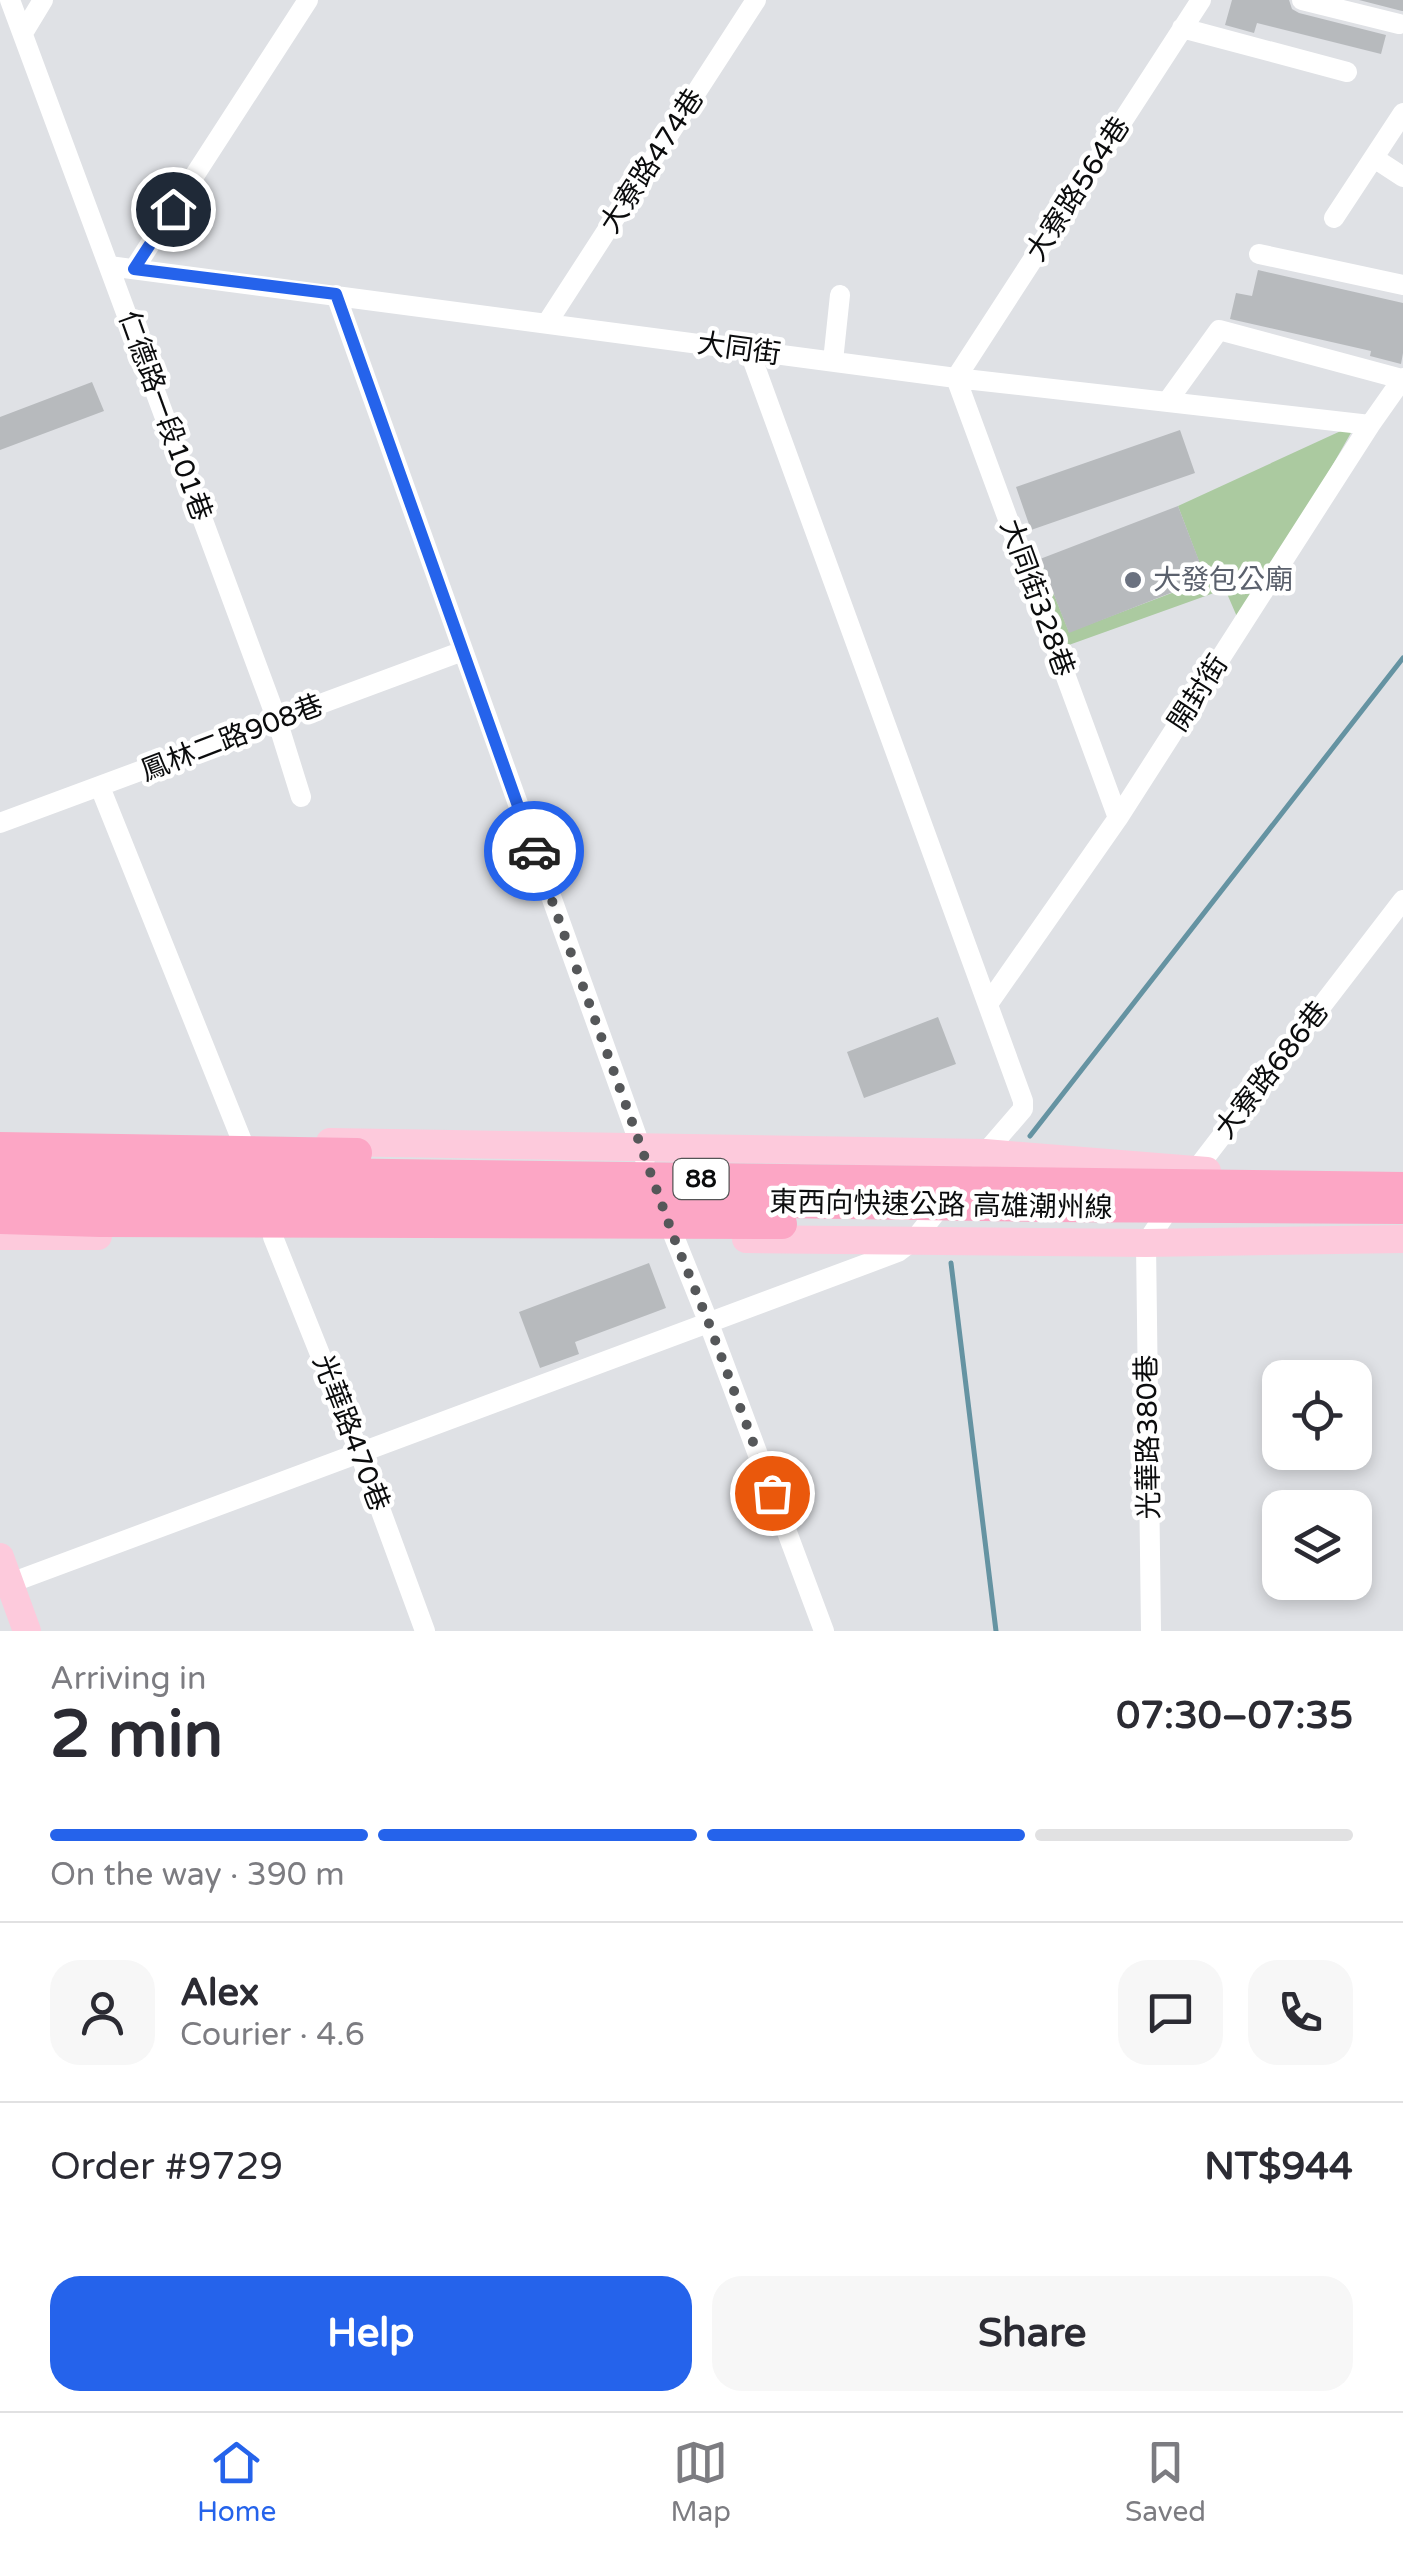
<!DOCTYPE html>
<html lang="en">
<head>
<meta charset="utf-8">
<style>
  body { margin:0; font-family:"Varela Round","Noto Sans TC",sans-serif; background:#f7f7f7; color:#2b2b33; height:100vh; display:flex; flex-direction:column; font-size:38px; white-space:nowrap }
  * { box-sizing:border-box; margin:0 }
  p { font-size:32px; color:#7c7c81 }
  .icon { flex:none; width:55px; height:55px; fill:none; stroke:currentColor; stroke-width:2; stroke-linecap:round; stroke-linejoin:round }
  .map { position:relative; height:1631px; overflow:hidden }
  .details { display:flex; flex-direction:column; background:#fff; flex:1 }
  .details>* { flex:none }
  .buttons { position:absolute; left:1262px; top:1360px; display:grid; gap:20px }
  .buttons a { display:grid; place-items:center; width:110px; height:110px; border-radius:20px; background:#fff; box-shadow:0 5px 15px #0003; font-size:50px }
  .pin { position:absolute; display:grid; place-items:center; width:85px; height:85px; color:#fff; margin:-42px; border:5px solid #fff; border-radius:50%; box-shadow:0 2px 10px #0007 }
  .courier { position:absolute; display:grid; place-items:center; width:100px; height:100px; margin:-50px; border:8px solid #2563eb; border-radius:50%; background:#fff; color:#222; box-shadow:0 2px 12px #0007 }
  .overview em { font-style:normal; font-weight:700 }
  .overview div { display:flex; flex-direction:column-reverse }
  .overview { display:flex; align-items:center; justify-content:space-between; height:170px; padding:0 50px }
  h1 { font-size:65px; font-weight:700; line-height:75px }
  .bar { display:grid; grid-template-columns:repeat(4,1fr); gap:15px 10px; align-content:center; height:120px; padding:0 50px }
  .bar i { height:12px; border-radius:8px; background:#e1e1e2 }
  .bar .current { background:#2563eb }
  .bar p { grid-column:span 4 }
  .line { display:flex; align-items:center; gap:25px; padding:0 50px; border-top:2px solid #e1e1e2 }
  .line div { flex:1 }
  .round { display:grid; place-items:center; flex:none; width:105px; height:105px; border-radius:30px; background:#f7f7f7 }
  .action { display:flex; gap:20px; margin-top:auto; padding:20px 50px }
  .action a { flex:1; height:115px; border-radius:30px; background:#2563eb; color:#fff; font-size:40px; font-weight:700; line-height:115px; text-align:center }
  .action a+a { background:#f7f7f7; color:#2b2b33 }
  .tabs { display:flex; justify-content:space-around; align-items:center; height:140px; border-top:2px solid #e1e1e2; background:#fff; font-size:28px; color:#7c7c81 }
  .tabs a { display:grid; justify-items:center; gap:5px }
  .tabs .current { color:#2563eb }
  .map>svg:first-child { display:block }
  .green { fill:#abcaa0 }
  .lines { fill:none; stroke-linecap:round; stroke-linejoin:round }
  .stream { stroke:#6593a2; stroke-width:5 }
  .building { fill:#b7babd }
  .minor { stroke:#fff; stroke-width:20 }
  .major { stroke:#fdcadc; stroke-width:28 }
  .highway { stroke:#fca6c5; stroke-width:30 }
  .done { stroke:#555759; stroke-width:10; stroke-dasharray:0 18 }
  .route { stroke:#2563eb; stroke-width:12 }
  .worship-dot { fill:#6b7280; stroke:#fff; stroke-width:4 }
  .labels { text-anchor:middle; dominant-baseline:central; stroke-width:9; stroke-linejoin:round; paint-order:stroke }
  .shield { fill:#fff; stroke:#545556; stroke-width:2.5 }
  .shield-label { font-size:25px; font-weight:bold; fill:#0b0c0d }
  .street-label { font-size:28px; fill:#0b0c0d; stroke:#fff }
  .worship-label { font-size:28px; fill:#5b616d; stroke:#fff; text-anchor:start }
</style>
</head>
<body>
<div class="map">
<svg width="1403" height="1631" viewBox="0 0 1403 1631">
  <rect width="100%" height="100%" fill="#dfe1e5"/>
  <!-- green -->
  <path class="green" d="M1356 424 1241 626 1225 589 1066 646 1035 561 1040 559 1069 632 1206 580 1178 506Z"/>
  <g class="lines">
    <!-- stream -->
    <path class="stream" d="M1030 1136 1403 658
      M951 1263 996 1631"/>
  </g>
  <!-- building -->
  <path class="building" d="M1232 0H1289L1292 9 1299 13 1386 35 1381 54 1257 23 1254 33 1225 25Z
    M1359 0H1403V11H1402Z
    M1258 270 1403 303V353L1401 364 1370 356 1371 351 1230 319 1236 293 1252 296Z
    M92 382 104 411 0 450V417Z
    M1180 430 1195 473 1031 530 1016 487Z
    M1178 506 1206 579 1069 633 1040 559Z
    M938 1017 956 1064 864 1098 847 1052Z
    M649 1263 666 1308 575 1342 579 1354 540 1368 519 1312Z"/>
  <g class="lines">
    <!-- minor -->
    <path class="minor" d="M10 0 277 720 301 797
      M1302 0 1399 24
      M1182 28 1347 72
      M23 33 43 0
      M1374 158 1403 177
      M1334 218 1403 113
      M1259 254 1403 285
      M109 266 956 378 1370 425
      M134 269 308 0
      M336 295 645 1159
      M547 323 756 0
      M749 350 1023 1101V1109L979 1160
      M833 361 840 295
      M1167 402 1219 330 1402 379
      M100 787 242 1141
      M1118 818 956 378 1201 0
      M0 823 463 651
      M988 1004 1118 818 1370 425 1403 378
      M1191 1176 1403 900
      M665 1214 708 1321 824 1631
      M273 1237 360 1454 425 1631
      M0 1587 898 1252 914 1240 945 1201
      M1151 1631 1146 1243 1175 1200"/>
    <!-- major -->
    <path class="major" d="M330 1142 985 1153 1207 1171
      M0 1236H98
      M746 1239 1146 1243 1403 1239
      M0 1557 27 1631"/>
    <!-- highway -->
    <path class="highway" d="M0 1147 357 1153
      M0 1169 1403 1187
      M0 1191 1047 1207 1403 1209
      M0 1219 100 1222 782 1224"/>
  </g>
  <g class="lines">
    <!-- done -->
    <path class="done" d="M534 851 674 1238 708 1321 772 1493"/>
    <!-- route -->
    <path class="route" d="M173 209 134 269 336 294 534 851"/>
  </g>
  <!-- markers -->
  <circle class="worship-dot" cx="1133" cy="580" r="10"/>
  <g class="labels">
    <!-- shield labels -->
    <rect class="shield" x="673.5" y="1159" width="55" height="40" rx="8"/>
    <g class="shield-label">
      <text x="701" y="1179">88</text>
    </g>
    <!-- street labels -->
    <g class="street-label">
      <text transform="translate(652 161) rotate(-57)">大寮路474巷</text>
      <text transform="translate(1078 189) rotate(-57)">大寮路564巷</text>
      <text transform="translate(739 349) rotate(8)">大同街</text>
      <text transform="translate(165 416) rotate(70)">仁德路一段101巷</text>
      <text transform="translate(1037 598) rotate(70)">大同街328巷</text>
      <text transform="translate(1198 693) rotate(-57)">開封街</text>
      <text transform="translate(232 738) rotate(-21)">鳳林二路908巷</text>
      <text transform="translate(1272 1070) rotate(-52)">大寮路686巷</text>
      <text transform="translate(941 1205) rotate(1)">東西向快速公路 高雄潮州線</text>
      <text transform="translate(351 1433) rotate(69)">光華路470巷</text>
      <text transform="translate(1148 1437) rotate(-91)">光華路380巷</text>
    </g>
    <!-- worship labels -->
    <g class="worship-label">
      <text x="1153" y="580">大發包公廟</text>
    </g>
  </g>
</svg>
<div class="buttons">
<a><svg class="icon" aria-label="locate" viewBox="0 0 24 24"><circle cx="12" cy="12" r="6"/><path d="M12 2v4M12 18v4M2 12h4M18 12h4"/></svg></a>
<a><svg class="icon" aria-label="layers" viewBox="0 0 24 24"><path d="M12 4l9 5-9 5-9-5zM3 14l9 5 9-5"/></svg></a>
</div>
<div class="pin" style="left:772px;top:1493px;background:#ea580c"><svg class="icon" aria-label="bag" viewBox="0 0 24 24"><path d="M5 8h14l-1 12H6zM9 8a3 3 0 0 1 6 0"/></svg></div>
<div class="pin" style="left:173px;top:209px;background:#1f2937"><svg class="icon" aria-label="home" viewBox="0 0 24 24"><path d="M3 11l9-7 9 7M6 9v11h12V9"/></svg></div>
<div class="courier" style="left:534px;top:851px"><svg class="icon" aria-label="car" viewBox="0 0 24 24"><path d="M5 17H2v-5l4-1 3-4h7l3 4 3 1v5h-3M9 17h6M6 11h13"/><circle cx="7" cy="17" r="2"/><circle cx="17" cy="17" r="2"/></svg></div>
</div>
<section class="details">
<div class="overview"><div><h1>2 min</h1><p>Arriving in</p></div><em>07:30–07:35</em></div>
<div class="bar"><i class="current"></i><i class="current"></i><i class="current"></i><i></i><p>On the way · 390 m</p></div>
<div class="line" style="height:180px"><a class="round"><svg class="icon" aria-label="person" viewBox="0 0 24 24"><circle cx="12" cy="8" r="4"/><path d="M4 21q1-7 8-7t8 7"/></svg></a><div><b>Alex</b><p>Courier · 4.6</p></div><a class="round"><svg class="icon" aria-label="chat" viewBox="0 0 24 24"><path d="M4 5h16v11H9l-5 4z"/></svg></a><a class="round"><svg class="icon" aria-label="phone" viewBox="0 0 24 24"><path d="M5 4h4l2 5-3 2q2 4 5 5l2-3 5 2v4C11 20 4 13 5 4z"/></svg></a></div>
<div class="line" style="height:130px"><div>Order #9729</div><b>NT$944</b></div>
<div class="action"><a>Help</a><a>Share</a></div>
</section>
<nav class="tabs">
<a class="current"><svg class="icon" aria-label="home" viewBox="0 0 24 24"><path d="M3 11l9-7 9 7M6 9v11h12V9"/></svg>Home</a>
<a><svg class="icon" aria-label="map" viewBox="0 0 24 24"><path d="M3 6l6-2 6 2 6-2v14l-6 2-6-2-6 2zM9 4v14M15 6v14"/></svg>Map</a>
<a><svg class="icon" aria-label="saved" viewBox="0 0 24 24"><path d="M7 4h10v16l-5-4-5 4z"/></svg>Saved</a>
</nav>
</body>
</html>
